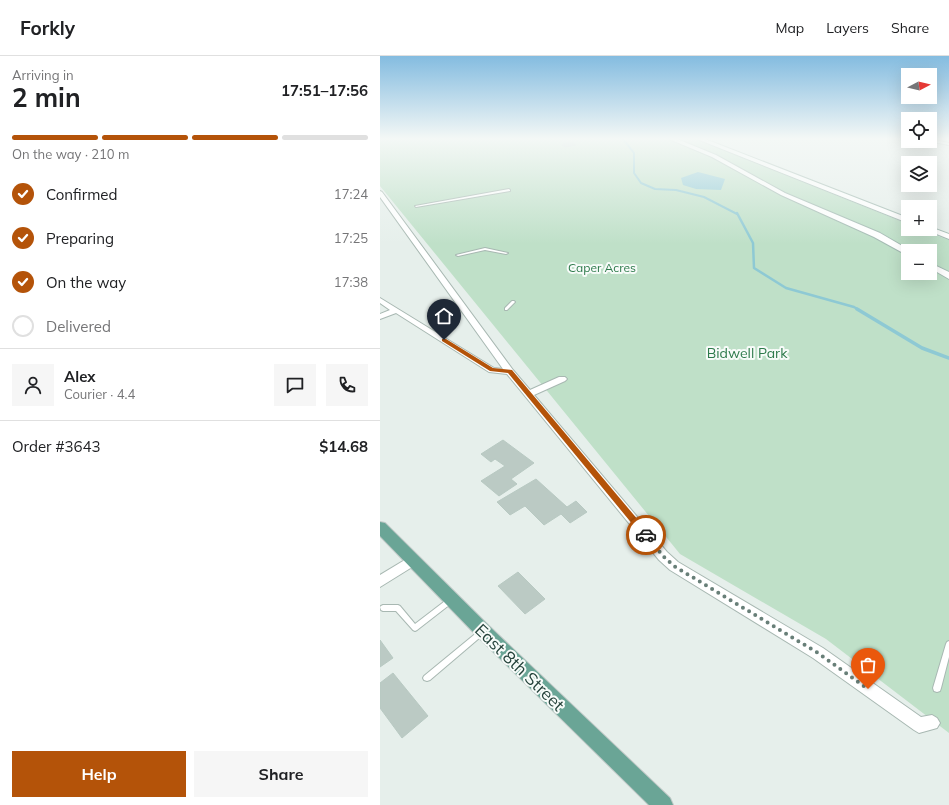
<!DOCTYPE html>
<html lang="en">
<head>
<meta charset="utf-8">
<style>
  body { margin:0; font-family:Mulish,sans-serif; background:#f6f6f6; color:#202124; height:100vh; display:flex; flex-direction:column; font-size:15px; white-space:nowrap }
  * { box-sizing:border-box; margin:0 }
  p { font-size:13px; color:#757577 }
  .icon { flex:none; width:22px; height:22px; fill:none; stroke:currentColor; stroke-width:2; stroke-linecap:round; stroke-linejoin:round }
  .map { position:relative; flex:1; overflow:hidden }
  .sheet { display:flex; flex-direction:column; background:#fff; width:380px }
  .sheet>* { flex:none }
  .needle { width:26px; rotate:83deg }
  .tools { position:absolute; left:521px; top:12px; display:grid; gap:8px }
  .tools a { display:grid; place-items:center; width:36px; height:36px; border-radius:0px; background:#fff; box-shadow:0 4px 16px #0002; font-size:20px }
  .pin { position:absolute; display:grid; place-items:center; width:34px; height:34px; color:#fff; margin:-41px -17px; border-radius:50% 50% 50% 0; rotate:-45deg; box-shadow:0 0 4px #0007 }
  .pin .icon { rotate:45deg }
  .courier { position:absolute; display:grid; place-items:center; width:40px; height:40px; margin:-20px; border:3px solid #b45309; border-radius:50%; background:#fff; color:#222; box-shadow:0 1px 5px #0007 }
  .headline em { font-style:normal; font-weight:700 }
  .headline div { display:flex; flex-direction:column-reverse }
  .headline { display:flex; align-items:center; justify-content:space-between; height:68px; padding:0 12px }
  h1 { font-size:26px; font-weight:700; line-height:30px }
  .bar { display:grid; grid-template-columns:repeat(4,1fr); gap:6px 4px; align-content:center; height:48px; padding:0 12px }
  .bar i { height:5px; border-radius:3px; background:#e0e0e0 }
  .bar .current { background:#b45309 }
  .bar p { grid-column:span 4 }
  .line { display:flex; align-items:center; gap:10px; padding:0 12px; border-top:1px solid #e0e0e0 }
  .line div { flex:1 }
  .round { display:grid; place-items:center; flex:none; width:42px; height:42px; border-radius:0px; background:#f6f6f6 }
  ol { padding:0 12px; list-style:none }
  li { display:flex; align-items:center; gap:12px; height:44px }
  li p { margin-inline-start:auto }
  li .icon { padding:4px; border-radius:50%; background:#b45309; color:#fff; stroke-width:4 }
  li:last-child { color:#757577 }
  li i { width:22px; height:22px; border:2px solid #e0e0e0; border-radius:50% }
  .action { display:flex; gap:8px; margin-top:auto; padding:8px 12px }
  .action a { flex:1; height:46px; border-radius:0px; background:#b45309; color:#fff; font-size:16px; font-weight:700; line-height:46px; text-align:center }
  .action a+a { background:#f6f6f6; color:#202124 }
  header { display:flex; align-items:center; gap:24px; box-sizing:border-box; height:56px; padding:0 20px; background:#fff; border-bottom:1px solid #e0e0e0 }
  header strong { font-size:19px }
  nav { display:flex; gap:22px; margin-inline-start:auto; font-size:14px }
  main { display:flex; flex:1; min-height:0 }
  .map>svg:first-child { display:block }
  .green { fill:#bfe0c8; fill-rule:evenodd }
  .water { fill:#8ec9d4 }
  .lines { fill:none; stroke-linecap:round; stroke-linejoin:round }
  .stream-far2 { stroke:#8ec9d4; stroke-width:2 }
  .stream-far1 { stroke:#8ec9d4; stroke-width:2.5 }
  .stream { stroke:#8ec9d4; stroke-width:3.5 }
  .building { fill:#bbcac4; stroke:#b8c9c2 }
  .lane-casing { stroke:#a8b8b2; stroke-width:2 }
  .street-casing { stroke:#a8b8b2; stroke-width:2 }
  .secondary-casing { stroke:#a4bbb3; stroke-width:2 }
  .primary-casing { stroke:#c2cac8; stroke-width:2 }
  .lane { fill:#fff; fill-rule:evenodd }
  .street { fill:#fff; fill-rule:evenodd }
  .secondary { fill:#fff; fill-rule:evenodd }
  .primary { fill:#6aa596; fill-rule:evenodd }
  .route { fill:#b45309 }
  .done { stroke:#687f78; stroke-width:4; stroke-dasharray:0 7.2 }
  .labels { text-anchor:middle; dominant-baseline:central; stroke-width:4; stroke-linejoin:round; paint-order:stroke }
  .far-park-label { font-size:12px; fill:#2d7a4b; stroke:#f7fbf9 }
  .park-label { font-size:14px; fill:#2d7a4b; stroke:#f7fbf9 }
  .near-street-label { font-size:17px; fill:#24423a; stroke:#f7fbf9 }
</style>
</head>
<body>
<header>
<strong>Forkly</strong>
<nav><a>Map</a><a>Layers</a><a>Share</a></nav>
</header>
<main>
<section class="sheet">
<div class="headline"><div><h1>2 min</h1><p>Arriving in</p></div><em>17:51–17:56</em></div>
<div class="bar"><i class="current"></i><i class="current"></i><i class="current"></i><i></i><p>On the way · 210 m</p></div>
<ol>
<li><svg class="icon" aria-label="check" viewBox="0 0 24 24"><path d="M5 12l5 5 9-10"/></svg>Confirmed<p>17:24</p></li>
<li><svg class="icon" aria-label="check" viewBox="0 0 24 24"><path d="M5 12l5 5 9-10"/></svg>Preparing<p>17:25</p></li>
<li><svg class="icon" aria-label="check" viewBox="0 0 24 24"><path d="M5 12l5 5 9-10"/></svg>On the way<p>17:38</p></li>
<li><i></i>Delivered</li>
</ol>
<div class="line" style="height:72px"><a class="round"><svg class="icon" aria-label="person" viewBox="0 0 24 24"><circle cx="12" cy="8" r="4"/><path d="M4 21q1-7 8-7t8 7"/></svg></a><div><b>Alex</b><p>Courier · 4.4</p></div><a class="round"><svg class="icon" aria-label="chat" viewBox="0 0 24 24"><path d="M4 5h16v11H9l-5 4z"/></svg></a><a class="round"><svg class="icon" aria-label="phone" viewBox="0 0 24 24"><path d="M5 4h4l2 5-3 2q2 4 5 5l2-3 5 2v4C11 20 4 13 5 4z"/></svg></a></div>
<div class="line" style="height:52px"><div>Order #3643</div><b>$14.68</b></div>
<div class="action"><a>Help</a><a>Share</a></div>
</section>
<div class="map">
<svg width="569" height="749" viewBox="0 0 569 749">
  <rect width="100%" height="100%" fill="#e6efeb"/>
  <!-- green -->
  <path class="green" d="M0 83H316L528 168V173H539L569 184V677L446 583 300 498 0 130ZM528 195H550V217H528Z"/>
  <!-- water -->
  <path class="water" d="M318 116 345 123 341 134 316 133 303 129 301 122Z"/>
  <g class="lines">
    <!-- stream-far2 -->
    <path class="stream-far2" d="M243 83 254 97V117L261 127 275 133 296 134 324 141 357 158"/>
    <!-- stream-far1 -->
    <path class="stream-far1" d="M357 157 373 187 374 212 406 232 474 251 479 254"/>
    <!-- stream -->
    <path class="stream" d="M477 253 542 292 569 302"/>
  </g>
  <!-- building -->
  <path class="building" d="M186 87H193L196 89 185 91 182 89Z
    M123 384 154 407 131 423 137 428 119 440 101 425 125 410 115 403 111 406 101 398Z
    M156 423 187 451 196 445 207 456 190 467 181 458 164 469 145 450 130 459 117 446Z
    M138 516 165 543 145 558 118 530Z
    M0 584 13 602 0 611Z
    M13 617 48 660 22 682 0 652V627Z"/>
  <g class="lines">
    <!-- lane casing -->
    <g class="lane-casing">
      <path id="lane" d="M129 133 130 134V135L36 151 35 150Z
        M105 192 128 197 126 198 105 194 78 200 76 199Z
        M132 245H134L135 246 127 254H125V252Z
        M71 541 73 542 74 544 73 546 37 574 35 575 33 574 16 555H3L1 554 0 551 1 550 3 549H18L20 550 35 568 69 542Z
        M102 573 104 574 105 576 104 578 50 624 47 625 44 624 43 622 44 620 100 574Z
        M569 585V601L561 632 560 635 557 636 554 635 553 632 566 588 567 586Z"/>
    </g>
    <!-- street casing -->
    <g class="street-casing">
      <path id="street" d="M550 83 569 87V89L548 85H550Z
        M0 135 2 136 133 314 150 334 179 321H185L187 323 185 325 154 339 287 496 298 506 443 592 541 661 552 659 557 662 560 667 557 672 539 677 534 674 433 602 290 514 279 504 127 318 109 316 16 257 0 263V258L10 254 0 247V242L114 312 123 313 0 141Z
        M33 499 37 500 39 504 37 508 0 531V519Z"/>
    </g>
    <!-- secondary casing -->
    <g class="secondary-casing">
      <path id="secondary" d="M289 83H297L336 99 405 137 500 177 531 195H528V198H525L494 181 401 139 332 101Z
        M317 83H325L528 162V167Z
        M550 171 569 178V183L544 173H550Z
        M550 207 569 216V223L550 212Z"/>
    </g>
    <!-- primary casing -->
    <g class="primary-casing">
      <path id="primary" d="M0 466 5 467 109 570 290 742 293 749H269L97 580 0 480Z"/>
    </g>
    <!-- lane -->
    <use href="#lane" class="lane"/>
    <!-- street -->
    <use href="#street" class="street"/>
    <!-- secondary -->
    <use href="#secondary" class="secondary"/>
    <!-- primary -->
    <use href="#primary" class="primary"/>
  </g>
  <!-- sky -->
  <linearGradient id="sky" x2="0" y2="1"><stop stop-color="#84bce0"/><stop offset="0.44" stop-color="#f4f8f6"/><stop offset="1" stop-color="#f4f8f6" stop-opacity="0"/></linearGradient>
  <rect width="569" height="188" fill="url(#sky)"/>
  <!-- route -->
  <path class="route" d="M62 283H66L113 312 132 314 269 477V481H263L128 317 110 315 62 285Z"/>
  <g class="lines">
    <!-- done -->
    <path class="done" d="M266 479 283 500 294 510 438 597 488 633"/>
  </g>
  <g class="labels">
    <!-- far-park labels -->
    <g class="far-park-label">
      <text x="222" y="211">Caper Acres</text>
    </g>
    <!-- park labels -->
    <g class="park-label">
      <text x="367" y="297">Bidwell Park</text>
    </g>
    <!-- near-street labels -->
    <g class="near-street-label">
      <text transform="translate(140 611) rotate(44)">East 8th Street</text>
    </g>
  </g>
</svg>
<div class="tools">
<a><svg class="needle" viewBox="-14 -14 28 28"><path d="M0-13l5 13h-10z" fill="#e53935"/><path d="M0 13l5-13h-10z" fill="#757577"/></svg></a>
<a><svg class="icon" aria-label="locate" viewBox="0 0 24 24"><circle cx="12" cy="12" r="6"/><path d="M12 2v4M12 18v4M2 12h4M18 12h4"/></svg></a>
<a><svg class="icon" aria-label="layers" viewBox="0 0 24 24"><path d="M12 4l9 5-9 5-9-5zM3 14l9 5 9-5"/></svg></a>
<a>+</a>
<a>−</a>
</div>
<div class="pin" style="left:488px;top:633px;background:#ea580c"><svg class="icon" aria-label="bag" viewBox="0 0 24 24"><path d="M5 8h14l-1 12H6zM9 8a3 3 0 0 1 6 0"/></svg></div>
<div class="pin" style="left:64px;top:284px;background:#1f2937"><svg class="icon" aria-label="home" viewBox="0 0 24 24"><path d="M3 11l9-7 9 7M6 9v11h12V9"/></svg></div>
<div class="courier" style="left:266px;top:479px"><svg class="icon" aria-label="car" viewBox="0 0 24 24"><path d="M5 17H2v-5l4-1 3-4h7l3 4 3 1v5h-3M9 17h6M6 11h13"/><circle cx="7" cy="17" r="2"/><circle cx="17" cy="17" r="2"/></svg></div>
</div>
</main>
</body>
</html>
